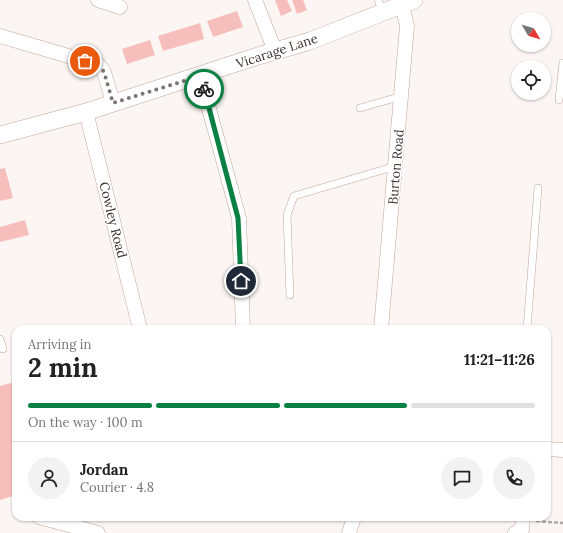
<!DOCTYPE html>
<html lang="en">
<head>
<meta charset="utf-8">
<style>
  body { margin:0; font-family:Lora,serif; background:#f2f2f2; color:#222; height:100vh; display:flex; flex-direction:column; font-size:15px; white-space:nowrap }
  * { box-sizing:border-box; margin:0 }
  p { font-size:13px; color:#767676 }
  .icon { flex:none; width:22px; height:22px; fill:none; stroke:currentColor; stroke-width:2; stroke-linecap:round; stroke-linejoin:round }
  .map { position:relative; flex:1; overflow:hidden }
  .panel { position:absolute; left:12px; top:325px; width:539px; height:196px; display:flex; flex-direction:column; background:#fff; border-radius:12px; box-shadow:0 1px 3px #0004 }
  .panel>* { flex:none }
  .needle { width:26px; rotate:128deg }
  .fabs { position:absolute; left:511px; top:12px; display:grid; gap:8px }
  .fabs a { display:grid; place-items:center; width:40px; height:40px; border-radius:50%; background:#fff; box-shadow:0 1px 3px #0004; font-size:20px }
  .pin { position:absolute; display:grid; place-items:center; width:34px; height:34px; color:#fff; margin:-17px; border:2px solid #fff; border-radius:50%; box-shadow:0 1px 4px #0007 }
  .courier { position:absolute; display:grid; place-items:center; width:40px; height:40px; margin:-20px; border:3px solid #0b8043; border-radius:50%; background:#fff; color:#222; box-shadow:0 1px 5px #0007 }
  .overview em { font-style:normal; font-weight:800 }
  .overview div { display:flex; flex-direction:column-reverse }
  .overview { display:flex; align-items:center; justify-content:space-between; height:68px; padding:0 16px }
  h1 { font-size:26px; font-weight:800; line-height:30px }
  .bar { display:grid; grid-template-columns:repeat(4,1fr); gap:6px 4px; align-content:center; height:48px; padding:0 16px }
  .bar i { height:5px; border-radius:3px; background:#e0e0e0 }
  .bar .current { background:#0b8043 }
  .bar p { grid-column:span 4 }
  .line { display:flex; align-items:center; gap:10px; padding:0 16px; border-top:1px solid #e0e0e0 }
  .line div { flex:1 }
  .round { display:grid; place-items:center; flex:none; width:42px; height:42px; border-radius:21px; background:#f2f2f2 }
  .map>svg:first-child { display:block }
  .building { fill:#f7bfbc }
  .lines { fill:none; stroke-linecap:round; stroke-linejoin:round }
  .service-casing { stroke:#c0a69a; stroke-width:8 }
  .minor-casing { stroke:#c0a69a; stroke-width:15 }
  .tertiary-casing { stroke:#c0a69a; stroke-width:18 }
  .path { stroke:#aea7a3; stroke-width:2.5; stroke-dasharray:4 2; stroke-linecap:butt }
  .service { stroke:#fff; stroke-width:7 }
  .minor { stroke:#fff; stroke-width:14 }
  .tertiary { stroke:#fff; stroke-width:17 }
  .done { stroke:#7e7571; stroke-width:4; stroke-dasharray:0 7.2 }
  .route { stroke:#0b8043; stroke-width:5 }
  .labels { text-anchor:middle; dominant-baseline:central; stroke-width:3.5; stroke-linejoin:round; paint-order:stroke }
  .street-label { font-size:13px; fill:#3a302b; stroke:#fff }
</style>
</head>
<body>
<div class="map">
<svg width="563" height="533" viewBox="0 0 563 533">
  <rect width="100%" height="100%" fill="#fbf6f3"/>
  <!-- building -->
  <path class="building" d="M275 0H287L292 11 281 16Z
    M292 0H303L307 10 297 14Z
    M237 11 243 27 213 37 207 21Z
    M200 23 204 39 163 51 158 36Z
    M150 40 155 55 127 64 122 49Z
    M5 168 13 198 0 201V169Z
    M25 220 29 235 0 242V227Z
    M14 382 16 391V495L0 500V386Z"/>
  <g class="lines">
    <!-- service casing -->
    <g class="service-casing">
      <path id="service" d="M378 0 383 12
        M559 100 563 63
        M360 108 402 96
        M290 295 287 215 294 196 396 166
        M527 329 538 188
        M0 339 3 349"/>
    </g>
    <!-- minor casing -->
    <g class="minor-casing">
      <path id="minor" d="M98 0 120 7
        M255 0 275 51
        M0 36 99 65 104 72 113 103
        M200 76 239 218 243 328
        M86 112 140 329
        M381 329 407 26 402 5
        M547 449 563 450
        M39 517 98 533
        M349 533 354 517
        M515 533 522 529 523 517"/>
    </g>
    <!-- tertiary casing -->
    <g class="tertiary-casing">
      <path id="tertiary" d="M0 135 86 112 258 56 310 41 414 0"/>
    </g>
    <!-- path -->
    <path class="path" d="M536 521 563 523"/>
    <!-- service -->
    <use href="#service" class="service"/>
    <!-- minor -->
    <use href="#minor" class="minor"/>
    <!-- tertiary -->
    <use href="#tertiary" class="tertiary"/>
  </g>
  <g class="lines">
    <!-- done -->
    <path class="done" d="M85 61 99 65 104 72 113 103 200 76 204 89"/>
    <!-- route -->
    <path class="route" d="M204 89 238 218 241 281"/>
  </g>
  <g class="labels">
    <!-- street labels -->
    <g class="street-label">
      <text transform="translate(277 51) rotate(-18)">Vicarage Lane</text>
      <text transform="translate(396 167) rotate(-85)">Burton Road</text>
      <text transform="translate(113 220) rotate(76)">Cowley Road</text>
    </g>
  </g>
</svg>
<div class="fabs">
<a><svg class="needle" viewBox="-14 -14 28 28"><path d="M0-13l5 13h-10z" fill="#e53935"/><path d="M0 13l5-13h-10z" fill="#767676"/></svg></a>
<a><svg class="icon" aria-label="locate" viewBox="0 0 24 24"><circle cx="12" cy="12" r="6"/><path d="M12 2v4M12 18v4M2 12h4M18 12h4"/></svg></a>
</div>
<div class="pin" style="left:85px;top:61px;background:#ea580c"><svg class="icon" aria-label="bag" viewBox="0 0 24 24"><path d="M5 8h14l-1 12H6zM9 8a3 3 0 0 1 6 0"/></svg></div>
<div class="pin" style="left:241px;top:281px;background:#1f2937"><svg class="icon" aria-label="home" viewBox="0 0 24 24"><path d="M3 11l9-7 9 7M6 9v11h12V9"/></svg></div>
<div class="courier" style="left:204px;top:89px"><svg class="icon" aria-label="bike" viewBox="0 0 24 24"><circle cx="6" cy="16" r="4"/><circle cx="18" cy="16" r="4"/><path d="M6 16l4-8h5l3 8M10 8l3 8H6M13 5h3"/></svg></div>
<section class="panel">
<div class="overview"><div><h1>2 min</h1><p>Arriving in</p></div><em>11:21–11:26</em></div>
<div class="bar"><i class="current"></i><i class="current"></i><i class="current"></i><i></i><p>On the way · 100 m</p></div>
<div class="line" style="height:72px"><a class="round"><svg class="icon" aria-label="person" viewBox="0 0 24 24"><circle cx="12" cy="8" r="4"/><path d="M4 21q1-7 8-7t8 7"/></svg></a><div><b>Jordan</b><p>Courier · 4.8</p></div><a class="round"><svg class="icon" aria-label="chat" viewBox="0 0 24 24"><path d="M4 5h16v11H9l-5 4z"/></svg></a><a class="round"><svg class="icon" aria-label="phone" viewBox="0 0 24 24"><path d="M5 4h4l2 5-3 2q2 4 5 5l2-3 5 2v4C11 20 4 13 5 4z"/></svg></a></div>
</section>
</div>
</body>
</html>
